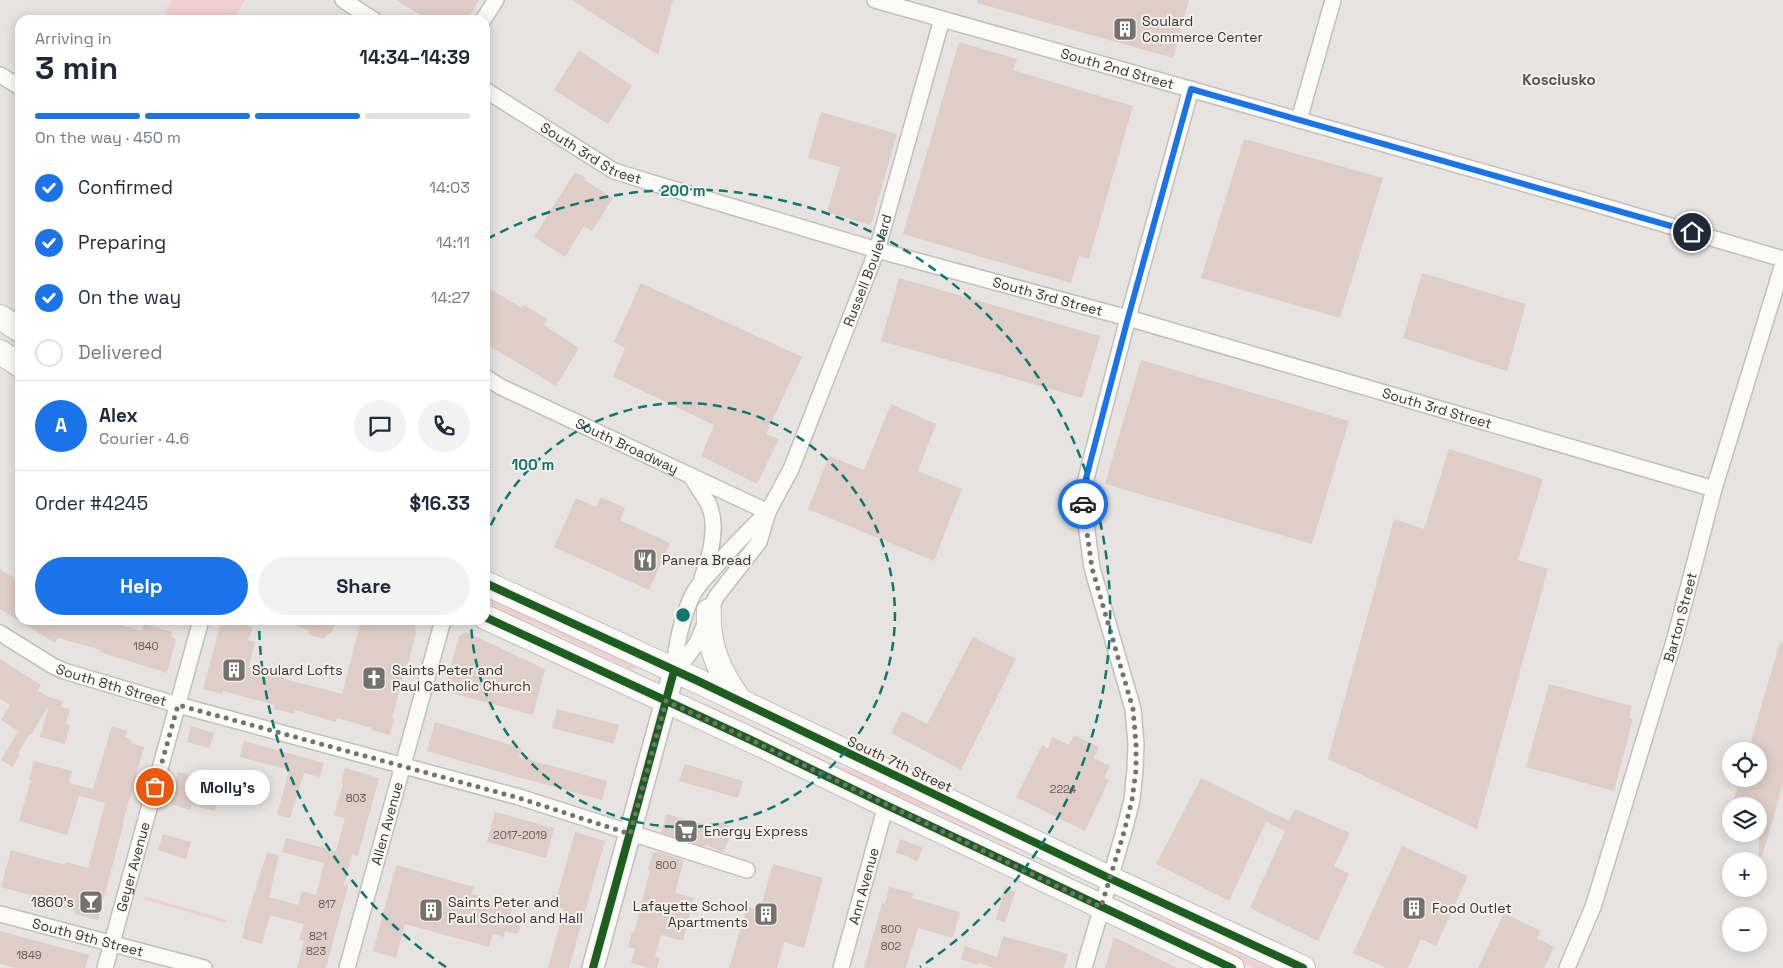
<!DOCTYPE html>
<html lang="en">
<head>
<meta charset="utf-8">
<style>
  body { margin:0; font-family:"Space Grotesk",sans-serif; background:#f2f2f3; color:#1f2937; height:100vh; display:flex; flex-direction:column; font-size:19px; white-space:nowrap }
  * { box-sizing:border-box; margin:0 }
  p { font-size:16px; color:#747a83 }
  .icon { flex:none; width:28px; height:28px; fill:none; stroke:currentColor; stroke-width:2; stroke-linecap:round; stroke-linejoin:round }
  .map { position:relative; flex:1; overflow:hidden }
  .details { position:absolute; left:15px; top:15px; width:475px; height:610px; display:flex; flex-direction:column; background:#fff; border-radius:15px; box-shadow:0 2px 12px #0003 }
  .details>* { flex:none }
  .tools { position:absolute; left:1722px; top:742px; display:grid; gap:10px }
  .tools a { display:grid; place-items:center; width:45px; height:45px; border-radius:50%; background:#fff; box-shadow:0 2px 12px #0003; font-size:25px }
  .pin { position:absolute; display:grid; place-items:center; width:42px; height:42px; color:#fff; margin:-21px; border:2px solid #fff; border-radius:50%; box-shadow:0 1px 5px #0007 }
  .courier { position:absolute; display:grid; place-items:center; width:50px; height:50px; margin:-25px; border:4px solid #1a73e8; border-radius:50%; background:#fff; color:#222; box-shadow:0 1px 6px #0007 }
  .bubble { position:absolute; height:35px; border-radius:18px; background:#fff; box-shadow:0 2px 12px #0003; font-size:16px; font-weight:700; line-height:35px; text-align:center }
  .headline em { font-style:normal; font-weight:700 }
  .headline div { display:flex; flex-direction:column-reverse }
  .headline { display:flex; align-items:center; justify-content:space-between; height:85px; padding:0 20px }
  h1 { font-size:32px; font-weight:700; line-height:38px }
  .bar { display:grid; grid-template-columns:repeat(4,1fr); gap:8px 5px; align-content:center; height:60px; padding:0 20px }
  .bar i { height:6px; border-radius:4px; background:#e0e1e3 }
  .bar .on { background:#1a73e8 }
  .bar p { grid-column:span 4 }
  .line { display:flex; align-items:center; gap:12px; padding:0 20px; border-top:1px solid #e0e1e3 }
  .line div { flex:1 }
  .round { display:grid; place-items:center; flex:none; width:52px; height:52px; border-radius:26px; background:#f2f2f3 }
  ol { padding:0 20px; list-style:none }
  li { display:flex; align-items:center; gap:15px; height:55px }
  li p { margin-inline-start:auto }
  li .icon { padding:5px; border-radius:50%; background:#1a73e8; color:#fff; stroke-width:4 }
  li:last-child { color:#747a83 }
  li i { width:28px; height:28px; border:2px solid #e0e1e3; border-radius:50% }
  .primary-button { display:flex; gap:10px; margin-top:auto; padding:10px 20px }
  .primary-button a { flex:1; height:58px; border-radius:30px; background:#1a73e8; color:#fff; font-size:20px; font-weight:700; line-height:58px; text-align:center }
  .primary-button a+a { background:#f2f2f3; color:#1f2937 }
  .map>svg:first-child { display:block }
  .green { fill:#f1cfd1 }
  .building { fill:#dfcec8 }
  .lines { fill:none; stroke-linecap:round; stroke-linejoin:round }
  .street-casing { stroke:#c2bfbd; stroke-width:18 }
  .secondary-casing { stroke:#c2bfbd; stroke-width:24 }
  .primary-casing { stroke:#c2bfbd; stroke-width:26 }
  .street { stroke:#fbfbfa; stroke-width:15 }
  .secondary { stroke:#fbfbfa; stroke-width:21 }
  .primary { stroke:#fbfbfa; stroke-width:24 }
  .cycleway-casing { stroke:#f7efe9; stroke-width:11 }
  .cycleway { stroke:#1b5e20; stroke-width:8 }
  .done { stroke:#74726f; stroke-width:5; stroke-dasharray:0 9 }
  .route { stroke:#1a73e8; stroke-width:6 }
  .ring { fill:none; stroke:#0f766e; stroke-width:2.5; stroke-dasharray:9 6 }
  .labels { text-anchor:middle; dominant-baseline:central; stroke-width:4; stroke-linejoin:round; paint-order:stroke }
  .number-label { font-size:11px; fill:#615b58 }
  .poi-label { font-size:14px; fill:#373532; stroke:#f7efe9; text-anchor:start }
  .street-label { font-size:14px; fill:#373532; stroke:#f7efe9 }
  .neighbourhood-label { font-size:15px; font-weight:bold; fill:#58514c; stroke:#f7efe9 }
  .centre { fill:#0f766e; stroke:#f7efe9; stroke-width:2.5 }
  .ring-label { font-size:15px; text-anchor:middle; font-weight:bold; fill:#0f766e; stroke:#f7efe9; stroke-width:4; stroke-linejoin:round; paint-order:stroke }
</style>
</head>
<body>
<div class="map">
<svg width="1783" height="968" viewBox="0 0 1783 968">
  <rect width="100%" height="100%" fill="#e6e3e0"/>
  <!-- green -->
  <path class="green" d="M172 0H245L233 20H179L165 12Z
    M485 594 635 664 636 668 633 670 542 627 485 606Z
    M707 704 833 764 892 785 1019 846 1018 849H1015L936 812 907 801 901 797 899 798 704 705Z
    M144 896 227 920 226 923 143 899Z
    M1146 913 1152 914 1269 968H1254L1153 922 1145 916Z"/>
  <!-- building -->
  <path class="building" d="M396 0H479L467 20H429Z
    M572 0H673L658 55Z
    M978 0H1189L1173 58 977 3Z
    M959 42 1017 59 1013 70 1133 106 1089 259 1079 256 1071 283 903 234Z
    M579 50 632 86 608 124 554 90Z
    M821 112 897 134 871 225 827 212 840 167 808 158Z
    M1244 139 1383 178 1340 318 1201 278Z
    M575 172 586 178 584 180 613 198 592 231 584 226 565 257 534 237Z
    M1422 273 1526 304 1507 371 1403 338Z
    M899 278 1100 336 1082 398 881 341Z
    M641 283 802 357 766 434 779 439 757 484 701 456 714 425 613 377 625 348 614 342Z
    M485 286 522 308 524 305 547 319 544 325 579 348 556 386 485 343Z
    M1141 360 1349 421 1312 544 1105 484Z
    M891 404 936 424 918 471 962 489 934 561 808 509 829 456 864 470Z
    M1449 449 1543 479 1518 560 1548 569 1477 829 1328 759 1394 519 1424 529Z
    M601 497 625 508 620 520 670 543 649 590 554 547 576 498 596 507Z
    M0 569 20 582V620H103L142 631 144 624 172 632 171 637 176 639 167 673 100 652 101 650 58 638 55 643 0 609Z
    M223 620H233L253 627 248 640 255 642 249 667 284 677V679L342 694 361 620H406L415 625 416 634 408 664 406 663 392 719H394L390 735 371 730 372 728 337 718 336 722 295 710 294 714 274 709 275 705 223 691 222 694 203 689 219 630Z
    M284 620H336L332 632 325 636 324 639 308 634 309 630 284 622Z
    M466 632 545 669 533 715 444 691 459 636Z
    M973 637 1016 659 961 770 891 733 902 711 927 724Z
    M1780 642 1783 643V784L1762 857H1759V806H1732L1740 779H1759V751H1748Z
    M0 659 41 685 38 691 49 697 62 701 61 707 70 709 66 724 70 725 65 744 40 737 48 709 47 708 31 735H29L18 753 20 754 13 767 1 760 18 731 1 720 10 705 0 699Z
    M1549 684 1632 706 1629 718 1633 719 1614 791 1526 767Z
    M557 709 619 725 614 744 552 728Z
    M435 722 522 748 519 757 607 781 602 800 514 776 427 751Z
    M112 726 127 731 125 737 130 739 131 743 144 747 123 822H124L98 920 75 914V911L54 905 55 902 1 887 11 850 65 865 66 862 88 868 105 803 79 796 67 835 19 821 31 780H29L34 761 72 771 69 783 93 789Z
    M191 726 214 733 210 748 187 742Z
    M1074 735 1099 747 1094 758 1110 766 1104 778 1109 780 1085 831 1016 797 1042 745 1048 748 1053 737 1069 745Z
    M244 741 324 763 320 777 304 773 290 818 277 815 289 770 240 757Z
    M685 764 743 781 738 798 679 781Z
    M345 768 379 778 358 856 352 854 344 885 348 886 326 968H297L304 941 299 940 304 924 270 915 262 944 242 938 246 920 267 852 279 856 269 897 298 905 302 891 316 895 324 863 282 852 286 838 336 851 345 818 334 815 343 784 341 783Z
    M178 772 212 781 210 788 220 791 215 811 192 805 190 810 171 804Z
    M1201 778 1289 821 1295 809 1350 833 1334 866 1349 874 1318 941 1250 908 1285 831 1266 822 1229 901 1156 864Z
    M495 812 554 828 546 858 487 842Z
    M667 814 717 829 720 822 734 828 723 852 705 845V847L661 833Z
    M575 832 605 841 569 968H548L564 909 550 906 553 895 557 896Z
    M163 834 191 842 186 859 158 850Z
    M900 839 923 848 917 862 907 856 896 853Z
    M1402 846 1468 876 1436 946 1421 939 1408 968H1386L1353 953Z
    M656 851 684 860 675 893 694 898 683 941 661 935 655 957 660 958 657 968H649L631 963 635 949 628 947 632 932 634 933 650 870H648L653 853H655Z
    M773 864 823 878 804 948 784 942 777 968H729L747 907 760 911Z
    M396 865 474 887 472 894 513 906 509 917 522 920 518 934 505 931 504 937 493 934 489 947 405 924 396 958 373 951Z
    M889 887 913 893 912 898 960 912 953 938 918 928 906 968H864L882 903 885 904Z
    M1005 887 1015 892 1005 923 996 919Z
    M1504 913 1541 931 1537 938 1554 947 1544 968H1478Z
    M0 931 89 955 85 968H16L0 964Z
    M1003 936 1068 954 1064 968H994L979 963 978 965 961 959 965 946 997 957Z
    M1114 937 1177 968H1105Z"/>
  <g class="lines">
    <!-- street casing -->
    <g class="street-casing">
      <g id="street">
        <path d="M343 0 374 20"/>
        <path id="s1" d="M875 0 1582 200 1783 259"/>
        <path d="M483 20 496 0"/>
        <path d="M0 75 20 87"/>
        <path id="s2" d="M485 90 614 171 646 181 877 250 1128 318 1714 489"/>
        <path d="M1299 120 1333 0"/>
        <path id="s3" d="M485 377 501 387 768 512"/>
        <path d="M691 476C696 485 703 494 708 503 719 525 710 557 702 578"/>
        <path id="s4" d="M0 633 53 666 64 671 178 705 519 797 747 870"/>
        <path id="s5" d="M674 671 686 658 697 643 716 597 759 542 768 512 791 469 877 250 942 19"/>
        <path d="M674 671C676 645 681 620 692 596 698 584 708 575 716 566 732 547 749 530 767 513"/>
        <path id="s6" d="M0 914 204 968"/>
        <path id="s7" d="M105 968 201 620"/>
        <path id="s8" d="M347 968 443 620"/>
        <path id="s9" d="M841 968 886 805"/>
        <path d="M1084 968 1124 831 1132 800 1135 770 1136 744 1133 709 1092 568 1082 494 1128 318 1191 89"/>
        <path id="s10" d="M1567 968 1593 907 1609 855 1675 638 1714 489 1783 264"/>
      </g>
    </g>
    <!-- secondary casing -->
    <g class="secondary-casing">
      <path id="secondary" d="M593 968 674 671"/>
    </g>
    <!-- primary casing -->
    <g class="primary-casing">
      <path id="primary" d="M0 317 20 330
        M0 352 20 365
        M485 583 698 681 1109 878 1303 968
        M709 611C707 646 720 673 740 701
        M485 617 751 740 886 805 1232 968"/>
    </g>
    <!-- street -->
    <use href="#street" class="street"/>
    <!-- secondary -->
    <use href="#secondary" class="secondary"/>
    <!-- primary -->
    <use href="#primary" class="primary"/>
    <!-- cycleway casing -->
    <g class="cycleway-casing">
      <path id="cycleway" d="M485 583 698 681 1109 878 1303 968
        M485 617 751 740 886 805 1232 968
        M593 968 674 671"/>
    </g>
    <!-- cycleway -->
    <use href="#cycleway" class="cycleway"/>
  </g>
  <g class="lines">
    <!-- done -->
    <path class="done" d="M155 787 178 705 519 798 630 834 666 701 751 740 1101 907 1124 832 1132 800 1136 770V744L1133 709 1092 568 1083 504"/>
    <!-- route -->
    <path class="route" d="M1083 504 1082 494 1091 459 1128 318 1191 89 1692 232"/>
  </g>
  <!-- distance rings -->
  <g class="ring">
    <path d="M485 539A212 212 0 1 1 471 621"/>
    <path d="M446 967A424 424 0 0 1 259 622M487 239A424 424 0 0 1 920 967"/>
  </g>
  <!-- icons -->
  <defs>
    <g id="building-square" transform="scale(1.25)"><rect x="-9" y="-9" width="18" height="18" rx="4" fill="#74726f" stroke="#f7efe9"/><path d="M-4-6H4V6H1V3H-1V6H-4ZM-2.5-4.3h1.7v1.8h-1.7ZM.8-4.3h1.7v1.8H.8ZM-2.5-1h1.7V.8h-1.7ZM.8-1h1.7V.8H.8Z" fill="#fff"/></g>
    <g id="restaurant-square" transform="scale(1.25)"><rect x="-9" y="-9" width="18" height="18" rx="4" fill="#74726f" stroke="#f7efe9"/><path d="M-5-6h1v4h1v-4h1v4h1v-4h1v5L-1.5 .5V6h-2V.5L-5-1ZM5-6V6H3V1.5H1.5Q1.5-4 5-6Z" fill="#fff"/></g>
    <g id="church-square" transform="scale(1.25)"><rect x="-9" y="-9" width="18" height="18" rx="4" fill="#74726f" stroke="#f7efe9"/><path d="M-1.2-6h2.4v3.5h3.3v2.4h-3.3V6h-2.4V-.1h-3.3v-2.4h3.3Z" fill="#fff"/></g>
    <g id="supermarket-square" transform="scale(1.25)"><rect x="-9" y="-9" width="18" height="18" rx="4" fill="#74726f" stroke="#f7efe9"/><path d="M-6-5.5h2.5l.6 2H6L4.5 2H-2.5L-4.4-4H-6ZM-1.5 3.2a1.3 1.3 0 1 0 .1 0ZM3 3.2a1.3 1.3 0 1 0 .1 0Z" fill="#fff"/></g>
    <g id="bar-square" transform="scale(1.25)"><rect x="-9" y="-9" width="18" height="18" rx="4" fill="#74726f" stroke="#f7efe9"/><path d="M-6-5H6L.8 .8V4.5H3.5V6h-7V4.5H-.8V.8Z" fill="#fff"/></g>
  </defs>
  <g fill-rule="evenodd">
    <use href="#building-square" x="1125" y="29"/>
    <use href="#restaurant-square" x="645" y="560"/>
    <use href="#building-square" x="234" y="670"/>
    <use href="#church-square" x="374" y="678"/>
    <use href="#supermarket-square" x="686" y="831"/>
    <use href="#bar-square" x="91" y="902"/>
    <use href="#building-square" x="1414" y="908"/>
    <use href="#building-square" x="431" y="910"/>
    <use href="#building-square" x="766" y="914"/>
  </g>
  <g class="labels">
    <!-- number labels -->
    <g class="number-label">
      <text x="146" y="646">1840</text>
      <text x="1063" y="789">2224</text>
      <text x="356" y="798">803</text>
      <text x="520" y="835">2017-2019</text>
      <text x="666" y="865">800</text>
      <text x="327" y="904">817</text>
      <text x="891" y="929">800</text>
      <text x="318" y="936">821</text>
      <text x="891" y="946">802</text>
      <text x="316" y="951">823</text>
      <text x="29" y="955">1849</text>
    </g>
    <!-- poi labels -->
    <g class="poi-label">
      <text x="1142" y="21">Soulard<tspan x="1142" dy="16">Commerce Center</tspan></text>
      <text x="662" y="560">Panera Bread</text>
      <text x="252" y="670">Soulard Lofts</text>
      <text x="392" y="670">Saints Peter and<tspan x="392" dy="16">Paul Catholic Church</tspan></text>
      <text x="704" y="831">Energy Express</text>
      <text x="74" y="902" text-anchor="end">1860's</text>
      <text x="448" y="902">Saints Peter and<tspan x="448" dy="16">Paul School and Hall</tspan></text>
      <text x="748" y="906" text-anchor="end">Lafayette School<tspan x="748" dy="16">Apartments</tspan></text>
      <text x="1432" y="908">Food Outlet</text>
    </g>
    <!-- street labels -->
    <g class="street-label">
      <text stroke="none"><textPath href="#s1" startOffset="252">South 2nd Street</textPath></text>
      <text stroke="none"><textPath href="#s2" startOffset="124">South 3rd Street</textPath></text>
      <text stroke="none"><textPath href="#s5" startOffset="449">Russell Boulevard</textPath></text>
      <text stroke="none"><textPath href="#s2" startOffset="604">South 3rd Street</textPath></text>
      <text stroke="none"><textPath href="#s2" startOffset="1009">South 3rd Street</textPath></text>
      <text stroke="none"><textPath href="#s3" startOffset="158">South Broadway</textPath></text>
      <text stroke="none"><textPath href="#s10" startOffset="369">Barton Street</textPath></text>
      <text stroke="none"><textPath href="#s4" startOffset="124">South 8th Street</textPath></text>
      <text transform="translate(900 764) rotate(25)">South 7th Street</text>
      <text stroke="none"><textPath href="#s8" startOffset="150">Allen Avenue</textPath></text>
      <text stroke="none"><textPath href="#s7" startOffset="105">Geyer Avenue</textPath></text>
      <text stroke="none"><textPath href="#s9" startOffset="85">Ann Avenue</textPath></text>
      <text stroke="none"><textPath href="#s6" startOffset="91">South 9th Street</textPath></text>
    </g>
    <!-- neighbourhood labels -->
    <g class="neighbourhood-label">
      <text x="1559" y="79">Kosciusko</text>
    </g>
  </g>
  <circle cx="683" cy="615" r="8" class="centre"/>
  <g class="ring-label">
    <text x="683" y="196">200 m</text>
    <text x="533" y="470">100 m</text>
  </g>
</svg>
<div class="tools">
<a><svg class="icon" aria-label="locate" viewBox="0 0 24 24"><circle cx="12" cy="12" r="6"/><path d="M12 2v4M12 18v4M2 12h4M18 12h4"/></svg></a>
<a><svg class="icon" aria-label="layers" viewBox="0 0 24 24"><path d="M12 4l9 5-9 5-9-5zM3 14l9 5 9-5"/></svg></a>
<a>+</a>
<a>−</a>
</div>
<div class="pin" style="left:155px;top:787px;background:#ea580c"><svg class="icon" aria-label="bag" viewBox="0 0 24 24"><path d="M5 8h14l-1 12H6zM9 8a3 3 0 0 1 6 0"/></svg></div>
<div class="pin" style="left:1692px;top:232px;background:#1f2937"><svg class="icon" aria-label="home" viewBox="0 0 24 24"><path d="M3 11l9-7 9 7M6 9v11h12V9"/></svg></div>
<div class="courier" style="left:1083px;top:504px"><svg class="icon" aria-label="car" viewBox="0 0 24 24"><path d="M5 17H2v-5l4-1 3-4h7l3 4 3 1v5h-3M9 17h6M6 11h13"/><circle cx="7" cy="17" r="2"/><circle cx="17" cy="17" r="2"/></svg></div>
<div class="bubble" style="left:185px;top:770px;width:85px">Molly's</div>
<section class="details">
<div class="headline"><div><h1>3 min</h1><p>Arriving in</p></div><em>14:34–14:39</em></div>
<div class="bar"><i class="on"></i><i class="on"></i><i class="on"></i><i></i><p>On the way · 450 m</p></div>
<ol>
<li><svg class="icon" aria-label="check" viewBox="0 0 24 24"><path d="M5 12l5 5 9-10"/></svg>Confirmed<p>14:03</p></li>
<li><svg class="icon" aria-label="check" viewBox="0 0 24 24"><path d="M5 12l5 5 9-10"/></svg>Preparing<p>14:11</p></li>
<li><svg class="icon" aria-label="check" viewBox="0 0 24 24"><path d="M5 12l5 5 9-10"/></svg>On the way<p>14:27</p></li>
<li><i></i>Delivered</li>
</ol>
<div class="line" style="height:90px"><b class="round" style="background:#1a73e8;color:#fff">A</b><div><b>Alex</b><p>Courier · 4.6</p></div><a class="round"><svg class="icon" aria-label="chat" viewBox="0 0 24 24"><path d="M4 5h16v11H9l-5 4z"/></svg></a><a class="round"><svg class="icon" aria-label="phone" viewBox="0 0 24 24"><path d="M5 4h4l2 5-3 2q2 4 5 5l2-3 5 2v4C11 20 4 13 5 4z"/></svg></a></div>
<div class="line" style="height:65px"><div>Order #4245</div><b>$16.33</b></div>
<div class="primary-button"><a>Help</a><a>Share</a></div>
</section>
</div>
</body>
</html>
